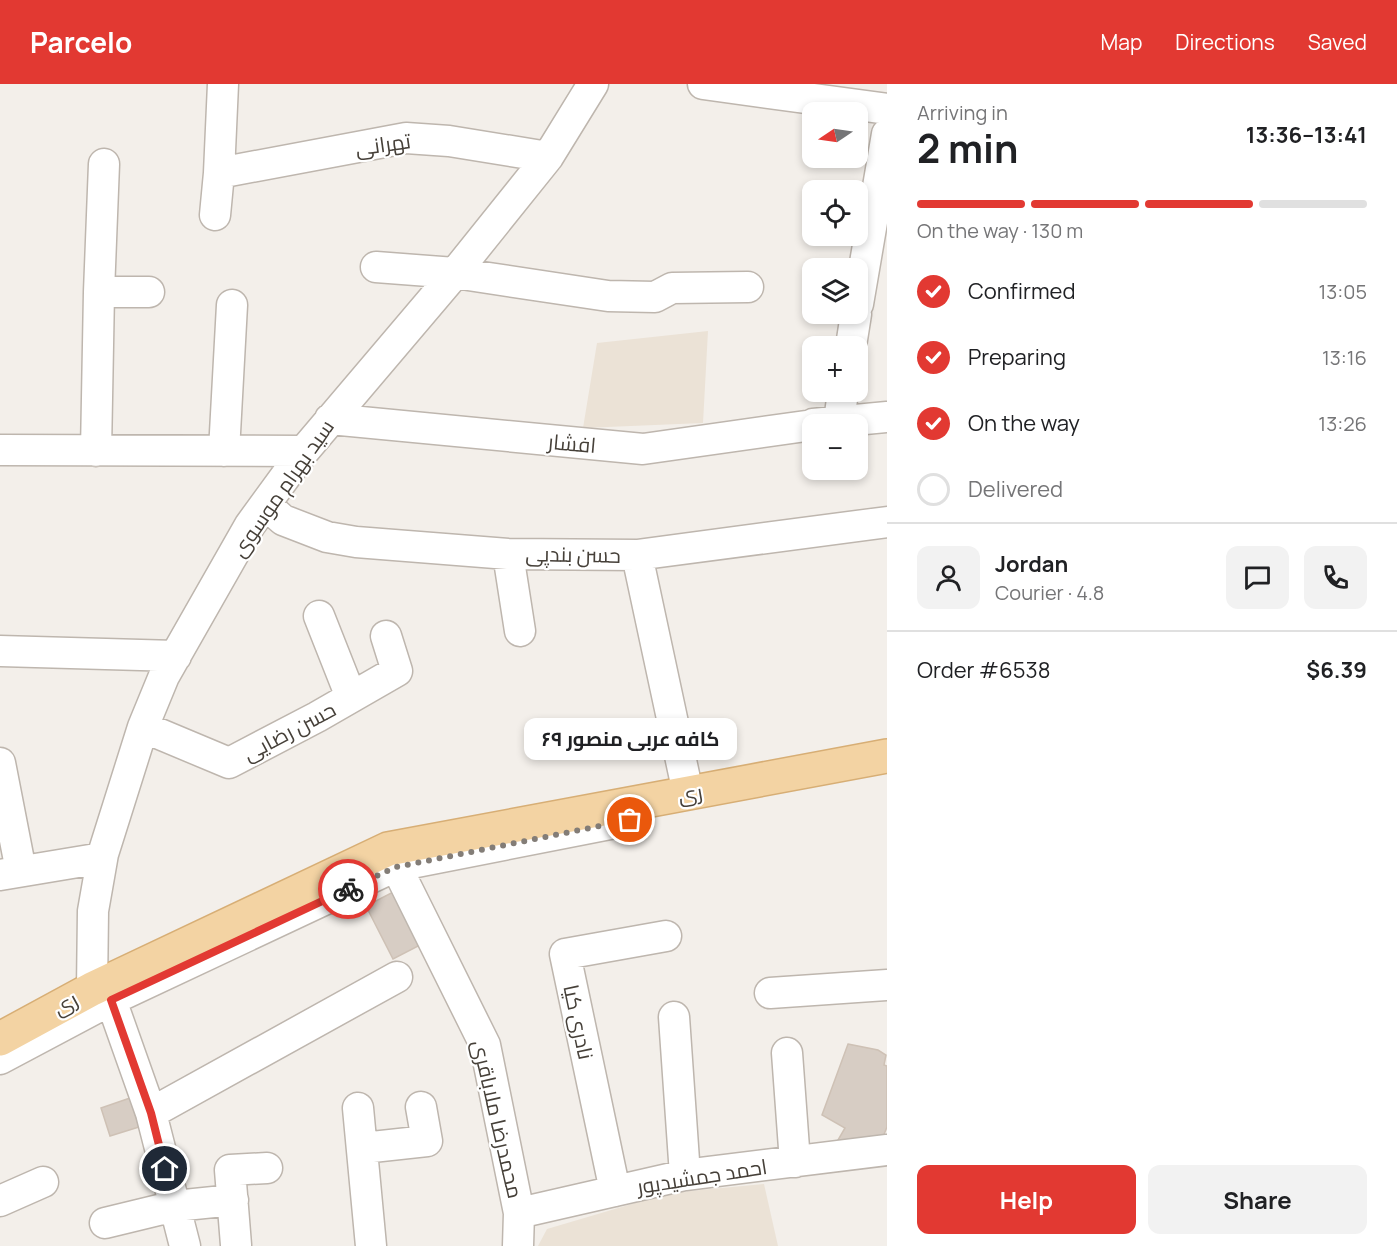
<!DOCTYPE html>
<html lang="en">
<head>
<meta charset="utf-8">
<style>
  body { margin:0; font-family:Manrope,Cairo,sans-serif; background:#f2f2f2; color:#202124; height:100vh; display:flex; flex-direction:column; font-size:22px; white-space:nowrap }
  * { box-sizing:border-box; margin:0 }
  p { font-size:20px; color:#757577 }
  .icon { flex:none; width:33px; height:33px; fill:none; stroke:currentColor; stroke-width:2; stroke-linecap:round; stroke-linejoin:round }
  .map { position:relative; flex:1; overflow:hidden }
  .side { display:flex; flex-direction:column; background:#fff; width:510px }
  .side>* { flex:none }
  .needle { width:39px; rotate:257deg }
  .tools { position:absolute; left:802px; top:18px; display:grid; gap:12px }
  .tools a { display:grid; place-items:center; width:66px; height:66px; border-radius:12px; background:#fff; box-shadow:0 3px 9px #0003; font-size:30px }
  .pin { position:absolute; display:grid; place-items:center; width:51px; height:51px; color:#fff; margin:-26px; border:3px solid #fff; border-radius:50%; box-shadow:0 2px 6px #0007 }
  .courier { position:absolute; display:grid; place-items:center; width:60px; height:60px; margin:-30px; border:4px solid #e23932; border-radius:50%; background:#fff; color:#222; box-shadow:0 2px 8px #0007 }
  .bubble { position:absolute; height:42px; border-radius:12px; background:#fff; box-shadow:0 3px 9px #0003; font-size:20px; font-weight:700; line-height:42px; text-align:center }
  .headline em { font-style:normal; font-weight:700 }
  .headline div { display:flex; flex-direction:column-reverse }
  .headline { display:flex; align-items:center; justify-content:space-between; height:102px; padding:0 30px }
  h1 { font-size:39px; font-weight:700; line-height:45px }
  .bar { display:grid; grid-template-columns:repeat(4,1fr); gap:9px 6px; align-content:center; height:72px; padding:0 30px }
  .bar i { height:8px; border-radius:4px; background:#e0e0e0 }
  .bar .active { background:#e23932 }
  .bar p { grid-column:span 4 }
  .line { display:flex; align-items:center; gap:15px; padding:0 30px; border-top:2px solid #e0e0e0 }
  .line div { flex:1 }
  .round { display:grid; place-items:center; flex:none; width:63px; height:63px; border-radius:12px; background:#f2f2f2 }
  ol { padding:0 30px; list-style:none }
  li { display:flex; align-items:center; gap:18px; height:66px }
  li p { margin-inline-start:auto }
  li .icon { padding:6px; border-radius:50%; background:#e23932; color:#fff; stroke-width:4 }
  li:last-child { color:#757577 }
  li i { width:33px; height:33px; border:3px solid #e0e0e0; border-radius:50% }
  .action { display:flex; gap:12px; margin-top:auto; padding:12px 30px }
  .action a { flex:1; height:69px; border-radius:12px; background:#e23932; color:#fff; font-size:24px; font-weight:700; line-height:69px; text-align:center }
  .action a+a { background:#f2f2f2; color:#202124 }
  header { display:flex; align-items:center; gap:36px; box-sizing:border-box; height:84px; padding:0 30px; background:#e23932; color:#fff }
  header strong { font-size:28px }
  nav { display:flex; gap:33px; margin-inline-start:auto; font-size:21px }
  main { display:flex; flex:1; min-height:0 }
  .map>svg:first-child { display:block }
  .education { fill:#ebe2d6 }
  .building { fill:#d7cdc4; stroke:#cec1b5; stroke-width:1.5 }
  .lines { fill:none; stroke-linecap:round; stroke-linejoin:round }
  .minor-casing { stroke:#beb6ae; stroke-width:33 }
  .major-casing { stroke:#d7ae75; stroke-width:36 }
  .minor { stroke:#fff; stroke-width:30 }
  .major { stroke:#f3d3a3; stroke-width:33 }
  .done { stroke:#837d77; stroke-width:6; stroke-dasharray:0 10.8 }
  .route { stroke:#e23932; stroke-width:8 }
  .labels { text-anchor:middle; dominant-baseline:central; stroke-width:4.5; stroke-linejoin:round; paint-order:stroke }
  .street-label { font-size:21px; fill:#464039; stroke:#fff }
</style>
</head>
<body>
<header>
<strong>Parcelo</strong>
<nav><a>Map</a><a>Directions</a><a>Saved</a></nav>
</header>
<main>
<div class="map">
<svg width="887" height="1162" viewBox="0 0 887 1162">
  <rect width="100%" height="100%" fill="#f3efea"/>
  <!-- education -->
  <path class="education" d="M708 247 703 339 583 344 597 259Z
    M764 1100 778 1162H538L547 1145 669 1109Z"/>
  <!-- building -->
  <path class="building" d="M399 805 426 858 393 875 366 822Z
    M848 960 878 966 886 971 884 981 887 982V1043L880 1060 834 1063 845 1044 822 1031Z
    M130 1014 139 1043 110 1052 101 1024Z"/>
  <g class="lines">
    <!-- minor casing -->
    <g class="minor-casing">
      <path id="minor" d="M703 0 887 25
        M219 89 406 54 449 57 548 73
        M215 131 219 89 223 0
        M376 183 455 189 608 212 655 213 672 204 748 203
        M99 208H149
        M858 220 887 50
        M851 262 856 230
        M330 335 643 365 813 341
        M839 337 843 308
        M813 340 887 333
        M0 366 304 367
        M96 367 99 208 104 80
        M224 367 232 221
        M266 421 283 436 327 453 356 458 508 470 637 471 887 438
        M508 470 520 547
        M637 471 688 709
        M319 532 351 613
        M0 567 176 572
        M143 643 229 679 317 633 397 587 386 552
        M0 679 21 787
        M396 782 485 961 519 1129 518 1162
        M0 791 102 774
        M105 899 151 1029 185 1162
        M92 905 93 827 103 770 143 643 164 592 250 441 304 367 455 189 548 73 593 0
        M770 909 887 901
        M674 933 685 1091
        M787 969 795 1078
        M0 975 111 916 396 782 615 739
        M358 1024 371 1162
        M151 1029 397 893
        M363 1064 427 1057 421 1023
        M615 1107 565 870 666 852
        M0 1117 43 1098
        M519 1129 685 1091 887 1066
        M105 1139 175 1122 233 1116
        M236 1161 230 1086 267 1084"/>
    </g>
    <!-- major casing -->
    <g class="major-casing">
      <path id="major" d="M0 955 92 905 388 765 887 672"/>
    </g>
    <!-- minor -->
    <use href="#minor" class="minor"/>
    <!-- major -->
    <use href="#major" class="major"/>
  </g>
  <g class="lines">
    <!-- done -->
    <path class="done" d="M348 805 396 783 630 736"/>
    <!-- route -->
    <path class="route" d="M165 1085 151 1029 111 916 348 805"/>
  </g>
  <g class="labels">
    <!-- street labels -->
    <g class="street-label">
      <text transform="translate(383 60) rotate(-8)">تهرانی</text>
      <text transform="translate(572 359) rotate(5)">افشار</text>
      <text transform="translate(282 404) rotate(-55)">سید بهرام موسوی</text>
      <text transform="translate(573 470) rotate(1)">حسن بندپی</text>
      <text transform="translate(289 647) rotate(-28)">حسن رضایی</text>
      <text transform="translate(690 709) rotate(-10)">ری</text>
      <text transform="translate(65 919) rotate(-29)">ری</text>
      <text transform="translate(579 938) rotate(78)">نادری کیا</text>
      <text transform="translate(498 1035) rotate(77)">محمدرضا ملاباقری</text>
      <text transform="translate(702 1092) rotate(-9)">احمد جمشیدپور</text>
    </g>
  </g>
</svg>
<div class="tools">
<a><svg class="needle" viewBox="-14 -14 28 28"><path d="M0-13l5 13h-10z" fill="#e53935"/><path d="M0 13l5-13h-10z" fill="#757577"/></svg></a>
<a><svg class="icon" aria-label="locate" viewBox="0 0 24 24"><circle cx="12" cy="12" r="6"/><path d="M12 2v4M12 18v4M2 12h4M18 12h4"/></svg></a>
<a><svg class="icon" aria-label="layers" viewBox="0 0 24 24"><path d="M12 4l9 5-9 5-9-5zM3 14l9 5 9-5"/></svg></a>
<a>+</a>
<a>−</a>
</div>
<div class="pin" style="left:630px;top:736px;background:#ea580c"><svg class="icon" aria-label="bag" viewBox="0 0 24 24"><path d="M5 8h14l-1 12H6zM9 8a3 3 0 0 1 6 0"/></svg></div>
<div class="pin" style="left:165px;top:1085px;background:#1f2937"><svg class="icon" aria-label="home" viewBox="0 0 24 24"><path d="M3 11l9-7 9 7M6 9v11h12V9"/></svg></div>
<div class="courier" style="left:348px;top:805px"><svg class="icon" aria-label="bike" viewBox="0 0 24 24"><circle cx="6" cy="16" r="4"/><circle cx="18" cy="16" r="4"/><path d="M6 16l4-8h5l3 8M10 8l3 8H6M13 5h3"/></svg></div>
<div class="bubble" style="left:524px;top:634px;width:213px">کافه عربی منصور ۶۹</div>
</div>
<section class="side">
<div class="headline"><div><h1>2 min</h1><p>Arriving in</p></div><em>13:36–13:41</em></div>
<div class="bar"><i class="active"></i><i class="active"></i><i class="active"></i><i></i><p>On the way · 130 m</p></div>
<ol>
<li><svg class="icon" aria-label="check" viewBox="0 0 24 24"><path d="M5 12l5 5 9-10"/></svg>Confirmed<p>13:05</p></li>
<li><svg class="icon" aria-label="check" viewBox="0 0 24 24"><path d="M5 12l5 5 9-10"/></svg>Preparing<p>13:16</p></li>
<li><svg class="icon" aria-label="check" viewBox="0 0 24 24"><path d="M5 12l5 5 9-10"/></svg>On the way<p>13:26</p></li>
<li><i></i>Delivered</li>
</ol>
<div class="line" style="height:108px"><a class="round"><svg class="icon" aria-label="person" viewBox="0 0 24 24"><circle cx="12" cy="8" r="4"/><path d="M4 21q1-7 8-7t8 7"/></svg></a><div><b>Jordan</b><p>Courier · 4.8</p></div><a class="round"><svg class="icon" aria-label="chat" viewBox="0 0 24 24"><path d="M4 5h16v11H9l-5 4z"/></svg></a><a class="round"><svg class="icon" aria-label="phone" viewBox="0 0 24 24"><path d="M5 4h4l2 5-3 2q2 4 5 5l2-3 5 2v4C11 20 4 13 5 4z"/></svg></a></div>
<div class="line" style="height:78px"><div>Order #6538</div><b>$6.39</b></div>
<div class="action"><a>Help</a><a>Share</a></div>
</section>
</main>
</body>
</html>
